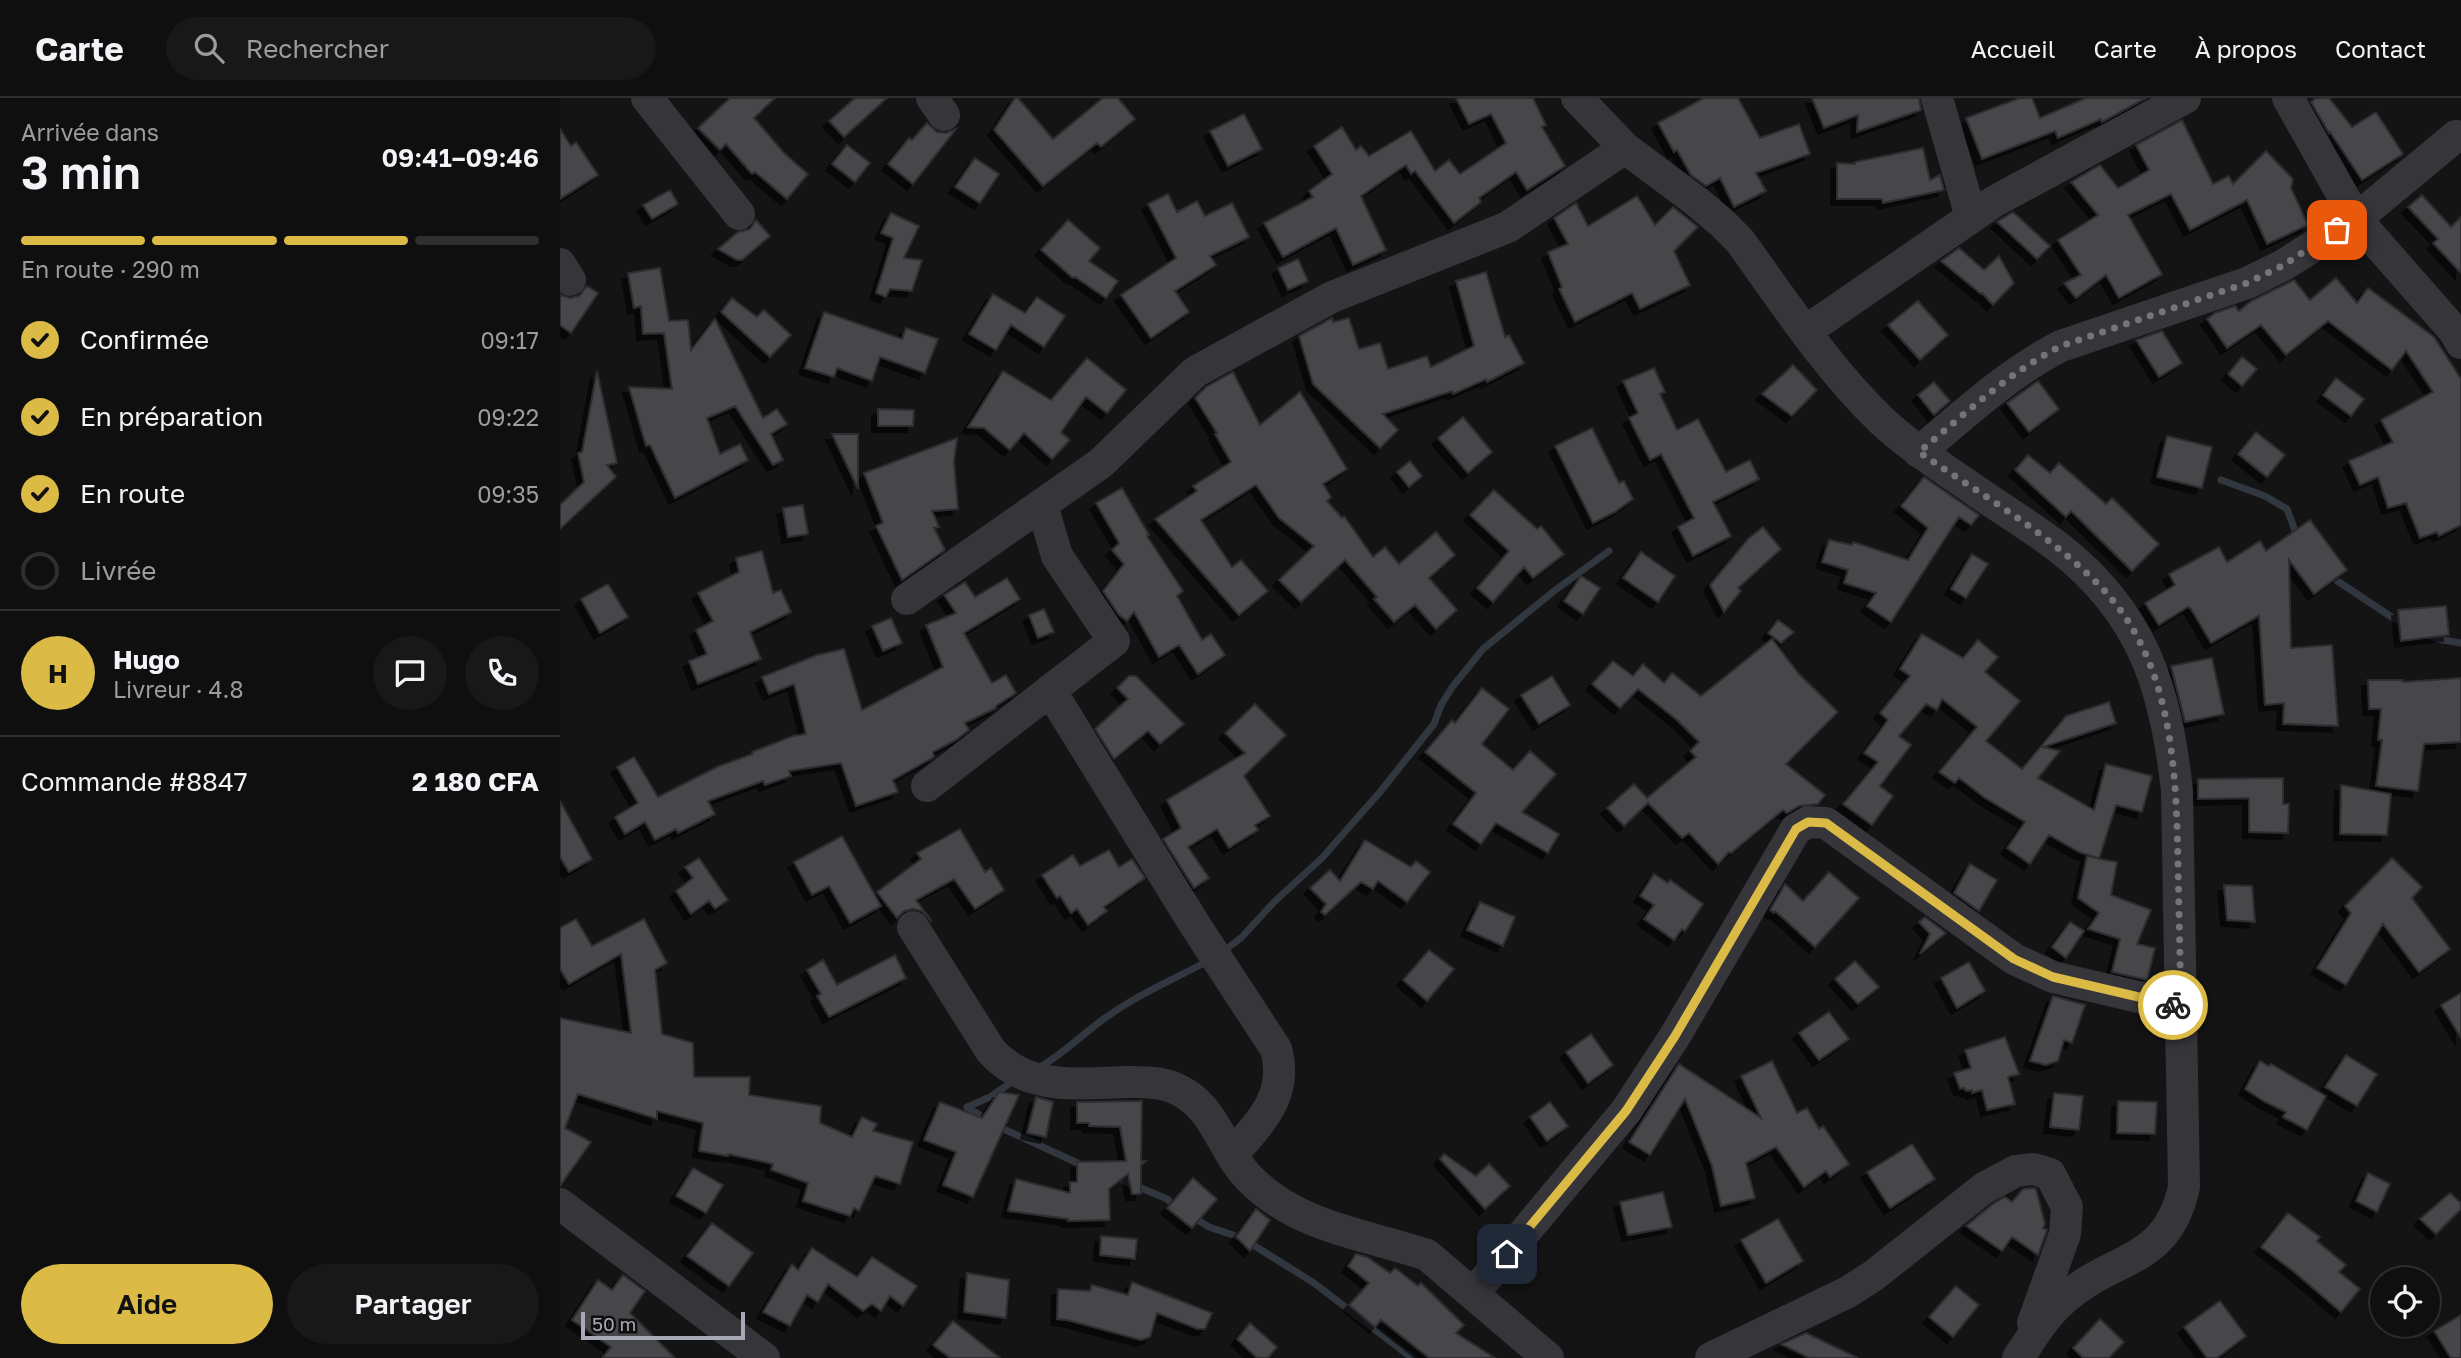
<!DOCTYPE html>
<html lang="fr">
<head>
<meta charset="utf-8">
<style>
  body { margin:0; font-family:"Golos Text",sans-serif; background:#181819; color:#f1f3f6; height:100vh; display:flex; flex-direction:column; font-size:26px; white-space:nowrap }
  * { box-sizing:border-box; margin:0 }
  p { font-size:23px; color:#9b9c9f }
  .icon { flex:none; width:38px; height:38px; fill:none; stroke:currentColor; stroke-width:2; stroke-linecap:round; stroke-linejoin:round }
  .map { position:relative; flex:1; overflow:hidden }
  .panel { display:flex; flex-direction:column; background:#0f0f10; width:560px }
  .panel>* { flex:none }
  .buttons { position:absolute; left:1810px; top:1169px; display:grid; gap:14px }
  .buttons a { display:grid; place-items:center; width:70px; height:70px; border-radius:50%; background:#0f0f10; box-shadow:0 7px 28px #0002,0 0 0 2px #2f2f30; font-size:35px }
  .scale { position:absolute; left:21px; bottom:18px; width:164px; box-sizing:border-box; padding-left:7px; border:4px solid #a7a9b4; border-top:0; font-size:19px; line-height:24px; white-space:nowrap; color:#a7a9b4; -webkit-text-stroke:5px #0f0f10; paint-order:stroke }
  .pin { position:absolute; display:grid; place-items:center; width:60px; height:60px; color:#fff; margin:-30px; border-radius:14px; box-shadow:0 4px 10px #0006 }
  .courier { position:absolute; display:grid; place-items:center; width:70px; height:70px; margin:-35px; border:5px solid #dbbb46; border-radius:50%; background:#fff; color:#222; box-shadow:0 2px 9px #0007 }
  .overview em { font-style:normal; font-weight:600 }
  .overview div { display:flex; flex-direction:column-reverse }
  .overview { display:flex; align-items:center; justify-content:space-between; height:119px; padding:0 21px }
  h1 { font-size:46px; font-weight:600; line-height:52px }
  .bar { display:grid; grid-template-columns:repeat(4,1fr); gap:10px 7px; align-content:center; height:84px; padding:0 21px }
  .bar i { height:9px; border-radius:5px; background:#2f2f30 }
  .bar .current { background:#dbbb46 }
  .bar p { grid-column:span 4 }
  .line { display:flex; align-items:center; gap:18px; padding:0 21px; border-top:2px solid #2f2f30 }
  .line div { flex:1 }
  .round { display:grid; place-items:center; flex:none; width:74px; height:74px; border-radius:37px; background:#181819 }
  ol { padding:0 21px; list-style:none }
  li { display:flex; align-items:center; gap:21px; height:77px }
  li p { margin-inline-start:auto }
  li .icon { padding:7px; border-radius:50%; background:#dbbb46; color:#111; stroke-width:4 }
  li:last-child { color:#9b9c9f }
  li i { width:38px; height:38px; border:4px solid #2f2f30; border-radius:50% }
  .action { display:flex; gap:14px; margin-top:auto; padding:14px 21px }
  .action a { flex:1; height:80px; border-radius:42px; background:#dbbb46; color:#111; font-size:28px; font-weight:600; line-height:80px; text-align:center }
  .action a+a { background:#181819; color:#f1f3f6 }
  header { display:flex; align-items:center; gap:42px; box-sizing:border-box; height:98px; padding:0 35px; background:#0f0f10; border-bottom:2px solid #2f2f30 }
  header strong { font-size:33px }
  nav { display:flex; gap:38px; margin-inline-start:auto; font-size:24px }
  .search { width:490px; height:63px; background:#181819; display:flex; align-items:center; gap:18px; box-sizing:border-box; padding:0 24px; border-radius:38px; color:#9b9c9f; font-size:26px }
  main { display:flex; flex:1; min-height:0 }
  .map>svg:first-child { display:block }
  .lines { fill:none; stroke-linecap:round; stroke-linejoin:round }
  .stream { stroke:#31373e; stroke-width:7 }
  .building { fill:#46464a; stroke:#2e2e31; stroke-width:2; filter:url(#shadow) }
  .minor { stroke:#35353a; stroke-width:32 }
  .done { stroke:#74757c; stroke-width:7; stroke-dasharray:0 12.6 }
  .route { stroke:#dbbb46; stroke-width:9 }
</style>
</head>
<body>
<header>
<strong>Carte</strong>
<div class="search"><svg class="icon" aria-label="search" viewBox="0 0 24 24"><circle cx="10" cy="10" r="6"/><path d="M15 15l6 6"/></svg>Rechercher</div>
<nav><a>Accueil</a><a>Carte</a><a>À propos</a><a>Contact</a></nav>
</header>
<main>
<section class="panel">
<div class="overview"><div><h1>3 min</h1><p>Arrivée dans</p></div><em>09:41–09:46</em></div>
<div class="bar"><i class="current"></i><i class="current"></i><i class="current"></i><i></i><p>En route · 290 m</p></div>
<ol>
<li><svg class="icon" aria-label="check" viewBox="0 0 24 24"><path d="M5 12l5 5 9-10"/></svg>Confirmée<p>09:17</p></li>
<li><svg class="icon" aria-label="check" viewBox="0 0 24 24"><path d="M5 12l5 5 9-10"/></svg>En préparation<p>09:22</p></li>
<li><svg class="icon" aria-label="check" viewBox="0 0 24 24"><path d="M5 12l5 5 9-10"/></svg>En route<p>09:35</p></li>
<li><i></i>Livrée</li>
</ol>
<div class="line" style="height:126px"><b class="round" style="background:#dbbb46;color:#111">H</b><div><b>Hugo</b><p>Livreur · 4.8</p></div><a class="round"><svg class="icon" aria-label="chat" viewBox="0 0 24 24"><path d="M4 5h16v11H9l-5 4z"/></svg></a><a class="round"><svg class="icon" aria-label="phone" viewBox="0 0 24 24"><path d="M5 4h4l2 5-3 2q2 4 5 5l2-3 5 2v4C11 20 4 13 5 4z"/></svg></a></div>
<div class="line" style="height:91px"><div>Commande #8847</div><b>2 180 CFA</b></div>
<div class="action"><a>Aide</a><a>Partager</a></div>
</section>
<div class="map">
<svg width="1901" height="1260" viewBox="0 0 1901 1260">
  <defs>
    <filter id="shadow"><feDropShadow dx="-6" dy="6" stdDeviation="0" flood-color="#0009"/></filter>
  </defs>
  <rect width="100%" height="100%" fill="#141415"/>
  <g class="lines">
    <!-- stream -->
    <path class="stream" d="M1661 382 1705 398 1727 411 1738 441
      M1767 476 1833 520 1846 526
      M1866 535 1877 541 1901 545
      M661 855 681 840 714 804 762 760 820 694 874 626 881 607 893 588 923 551 994 493 1049 453
      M478 970C504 956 524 934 548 918 579 896 614 881 648 863
      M407 1009 430 999 455 982
      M407 1009 435 1027 524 1068
      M555 1079 607 1101 617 1109
      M633 1119 649 1129 682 1140 754 1185 852 1260"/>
  </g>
  <!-- building -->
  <path class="building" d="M170 0H215L194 20 224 55 248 76 227 101 195 74 192 76 166 46 160 52 138 30Z
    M295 0H327L284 39 269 23Z
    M455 0H458L493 41 543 0H558L575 21 541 49 537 45 483 88 434 32Z
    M896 0H973L986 27 982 29 1005 68 967 92 956 74 919 100 921 104 894 125 855 73 851 76 846 67 801 98 826 152 793 167 776 130 723 159 704 125 753 99 749 93 772 76 754 48 782 29 796 52 801 48 809 58 851 33 875 73 889 62 900 76 946 45 931 16 909 26Z
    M1144 0H1178L1200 40 1239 26 1250 56 1196 75 1206 93 1174 109 1160 80 1146 88 1131 77 1117 52 1114 54 1098 25Z
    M1252 0H1359L1361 12 1297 34 1298 17 1264 30Z
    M1460 0H1472L1480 20 1526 0H1586L1542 24 1541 21 1498 40 1495 33 1422 61 1406 20Z
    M1756 0H1769L1792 29 1816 14 1843 56 1802 82 1770 34 1769 35 1751 4Z
    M684 16 702 51 668 68 650 33Z
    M1622 22 1653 86 1669 78 1673 86 1706 53 1733 81 1731 90 1748 127 1707 146 1687 102 1630 132 1611 96 1568 117 1602 176 1559 200 1546 177 1516 200 1504 185 1521 177 1498 142 1538 117 1511 84 1540 67 1558 90 1589 72 1576 47Z
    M367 25 377 34 386 35 396 31 353 86 328 66 349 40 352 42Z
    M0 31 11 48 16 44 38 77 0 101Z
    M287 47 310 65 295 84 272 66Z
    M1363 50 1370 82 1380 77 1384 92 1323 105 1322 101H1277V65L1295 66V64Z
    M415 60 439 76 420 105 395 89Z
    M110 92 118 106 92 121 83 107Z
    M608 96 617 114 637 103 645 118 672 105 689 139 650 158 656 167 615 193 629 214 591 240 561 197 616 160 588 106Z
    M1862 97 1891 129 1901 119V175L1873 145 1878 141 1848 109Z
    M1077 98 1095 127 1113 109 1138 129 1114 153 1130 187 1080 211 1072 195 1015 224 999 191 1002 189 988 154 1008 146 994 120 1016 105 1028 128Z
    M1453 114 1490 148 1477 161 1437 124Z
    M331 115 359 128 344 160 362 162 352 193 330 191 326 199 316 195 333 140 321 135Z
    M196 122 210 138 182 162H177L158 151 178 134 190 131Z
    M508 122 540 150 529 163 558 183 546 200 515 179 513 180 481 152Z
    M1399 150 1424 172 1439 158 1454 185 1433 207 1422 195 1421 196 1381 163Z
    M738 161 748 183 728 192 718 170Z
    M100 170 109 223 128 222 131 252 155 221 203 320 217 311 227 326 211 336 223 362 213 367 175 308 147 320 160 356 180 346 188 362 115 400 90 347 86 348 69 289 112 291 104 235 83 236 81 208 74 210 68 175Z
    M926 174 945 239 949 237 964 265 927 284 926 281 893 296 892 293 823 316 838 332 820 350 753 286 739 238 772 220 773 224 789 220 799 251 820 245 828 271 867 258 871 269 914 248 896 183Z
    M1776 180 1797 205 1808 190 1874 239 1901 281V427L1879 438 1877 434 1860 440 1846 405 1828 410 1818 379 1800 387 1789 363 1833 344 1821 322 1873 294 1846 253 1832 272 1768 223 1726 257 1701 227 1667 250 1647 221 1655 215 1675 208 1679 213 1691 203 1734 182 1750 202Z
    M27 188 38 195 11 235 0 227V197L10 200 19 198Z
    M433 196 465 215 477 199 505 218 484 249 451 227 436 252 409 236Z
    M172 200 197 219 204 212 231 237 210 259 161 214Z
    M1358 203 1388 237 1360 262 1328 227Z
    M264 214 342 241 346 230 378 241 365 275 320 259 312 283 277 270 274 279 245 270Z
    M1602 233 1622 265 1599 279 1576 242Z
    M1682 259 1697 271 1682 288 1668 276Z
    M527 260 566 292 547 315 526 299 501 334 510 342 492 361 464 335 450 352 424 330H425L408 329 443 273 491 302Z
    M1233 267 1257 292 1232 318 1202 296Z
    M1094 270 1105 294 1100 296 1117 332 1138 321 1166 374 1190 362 1199 381 1153 404 1171 438 1133 458 1118 429 1134 420 1101 356 1090 362 1069 320 1078 315 1063 283Z
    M37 273 57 365 47 367 56 379 0 431V407L24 384 18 355 22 354Z
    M673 274 700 327 740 294 787 371 763 386 771 399 767 403 782 420 784 418 813 459 825 449 839 466 876 434 895 457 869 480 897 512 876 531 855 507 834 524 814 501 817 499 785 462 741 504 719 482 754 448 719 420 696 387 641 422 672 469 681 462 708 493 679 517 595 421 637 393 633 388 671 364 655 336 657 335 635 300 646 289Z
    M1776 280 1804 301 1791 318 1763 297Z
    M1478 283 1499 311 1469 334 1447 305Z
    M1374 284 1390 303 1374 317 1358 297Z
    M318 311 354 312 353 328H318Z
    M903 319 932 354 908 375 878 340Z
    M1032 330 1059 385 1064 383 1073 401 1055 414 1033 425 995 348Z
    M1696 334 1725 357 1707 379 1678 356Z
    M272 336H298V391Z
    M1607 338 1652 349 1642 390 1597 379Z
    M397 340 394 364 398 411 372 413 379 429 374 430 385 452 342 482 316 428 323 425 304 375Z
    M1468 357 1490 375 1499 365 1546 406 1552 400 1599 446 1572 473 1511 413 1506 419 1455 372Z
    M850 363 862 378 849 389 837 374Z
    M1364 379 1419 417 1411 427 1399 419 1331 524 1307 508 1316 495 1284 485 1288 472 1262 464 1269 442 1292 447 1293 444 1348 462 1368 430 1341 408Z
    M562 390 589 437 587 438 623 493 617 498 642 542 651 536 665 557 638 576 619 547 599 559 574 514 567 523 559 517 543 493 564 466 552 452 559 445 536 405Z
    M934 392 977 431 981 428 1004 456 973 480 964 469 933 504 917 490 949 453 910 417Z
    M243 407 248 436 228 439 223 410Z
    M1750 422 1787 472 1754 496 1729 462 1731 550 1772 547 1778 628 1723 626 1724 605 1705 607 1699 518 1651 545 1631 511 1628 509 1599 527 1585 505 1615 487 1609 476 1659 449 1667 464 1700 443 1706 453Z
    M1203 429 1221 451 1178 490 1181 493 1164 514 1150 487 1188 441Z
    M202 453 213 495 221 492 231 514 190 534 201 561 138 586 129 563 147 556 136 532 153 523 138 495 179 474 176 460Z
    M1081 454 1115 478 1098 504 1063 480Z
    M1412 456 1428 466 1406 500 1391 491Z
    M1021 478 1040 490 1023 516 1004 503Z
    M447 480 460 501 404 535 432 585 446 577 456 595 436 608V610L405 625 409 632 396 642 373 654 374 659 333 682 338 694 296 708 281 665 229 673 231 678 205 687 203 683 148 703 155 716 118 735 116 731 95 742 85 724 65 736 55 719 78 705 57 669 74 659 98 699 159 668 193 656 192 654 233 638 246 636 234 586 209 596 202 579 257 557 284 551 302 612 383 569 366 527 396 515 384 497 405 484 415 499Z
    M48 486 68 519 40 535 21 501Z
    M1886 508 1889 537 1841 543 1838 512Z
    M484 511 494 534 478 540 469 517Z
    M331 520 342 545 323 553 312 528Z
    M1218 522 1234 534 1221 545 1208 535Z
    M1362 536 1403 560 1418 542 1438 559 1425 574 1460 603 1426 643 1462 671 1506 618 1549 604 1556 625 1483 649 1500 653 1478 680 1534 712 1546 666 1592 678 1582 714 1556 707 1539 761 1557 764 1551 797 1591 812 1577 846 1595 850 1587 882 1552 874 1560 841 1528 831 1539 815 1518 800 1527 758 1538 760 1519 754 1489 737 1470 766 1447 750 1465 724 1425 700 1399 680 1395 685 1379 674 1417 629 1382 601 1377 612 1366 606 1339 638 1351 647 1320 688 1333 698 1312 727 1283 706 1318 664 1304 655 1328 622 1320 615 1350 578 1340 571Z
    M1212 541 1239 576 1278 614 1226 666 1265 697 1258 706 1239 708 1227 715 1223 712 1171 755 1169 754 1158 766 1129 735 1122 740 1088 705 1064 728 1047 710 1074 686 1087 700 1136 659 1130 653 1139 644 1117 622 1078 591 1060 610 1032 586 1053 563 1073 578 1083 566 1104 585 1112 575 1141 598Z
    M1652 560 1664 616 1625 624 1611 568Z
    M569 578H576L624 626 600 646 588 633 554 661 535 631 568 601 557 590Z
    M992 578 1010 607 979 626 961 597Z
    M1901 580V644L1864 646 1858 693 1816 688 1822 642H1818L1821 611H1809L1808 582H1843V584Z
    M922 590 949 611 922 646 953 672 970 653 996 676 962 714 999 736 988 755 936 725 921 746 893 726 916 695 865 654 892 622 895 625Z
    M695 606 726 637 684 678 710 718 695 727 698 732 669 750 657 731 628 749 649 780 634 790 603 741 621 730 607 702 685 655 665 635Z
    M1723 680V706H1729L1728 735 1689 734V700L1638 701V681Z
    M1781 687 1831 696 1827 737 1780 736Z
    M0 703 32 761 9 774 0 759Z
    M400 731 425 774 431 770 444 792 415 811 394 781 356 802 371 822V823L362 813 353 811 344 813 337 820 317 794 361 761 357 755Z
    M282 738 321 808 290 825 269 788 252 797 234 764Z
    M805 742 851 769 856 763 870 774 847 804 818 783 813 791 801 784 765 817 761 814 766 806 750 790 770 772 780 783Z
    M549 752 559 769 572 761 585 780 544 809 547 813 528 827 517 811 511 815 500 798 497 800 482 777 513 757 520 768Z
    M139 760 168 802 155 811 149 803 131 816 116 793 133 780 125 769Z
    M1832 760 1862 789 1852 800 1890 851 1859 874 1823 826 1786 887 1757 870 1791 815 1785 808Z
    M1410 766 1437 782 1419 813 1394 795Z
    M1269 774 1299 800 1255 849 1215 813 1214 815 1210 812 1225 786 1243 803Z
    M1094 776 1108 785 1110 782 1143 806 1125 833 1122 831 1114 842 1084 821 1094 807 1080 798Z
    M1664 787 1692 788 1695 824 1667 822Z
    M920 804 955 819 943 848 907 832Z
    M1365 819 1386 835 1360 856 1370 836 1359 824Z
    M16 821 32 848 84 821 107 865 95 872 102 936 133 945 134 979H190L189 997 261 1008 260 1025 292 1039 302 1019 317 1026 313 1033 353 1044 340 1086 315 1078 299 1113 294 1110 290 1118 243 1103 248 1085 211 1072 213 1066 168 1056V1058L139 1053 143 1025 97 1013V1021L18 996 5 1030 31 1044 0 1088V920L71 935 61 856 9 886 0 871V830Z
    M1510 824 1524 833 1506 860 1492 849Z
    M869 852 894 871 867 903 843 882Z
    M335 857 346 880 269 919 257 898 261 896 247 872 263 862 277 887Z
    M1295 863 1319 889 1298 906 1275 881Z
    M1409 864 1425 893 1397 910 1381 880Z
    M1901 895V940L1881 907Z
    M1493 898 1525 907 1512 945 1504 942 1498 963 1486 967 1470 963Z
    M1269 914 1289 941 1259 962 1239 935Z
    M1031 936 1053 967 1028 985 1006 954Z
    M1445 939 1459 976 1448 979 1455 1006 1427 1012 1422 992 1412 995V992L1406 993 1404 990 1400 991 1394 975 1411 970 1405 952Z
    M1786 957 1817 976 1797 1008 1765 989Z
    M1212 963 1237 1015 1247 1010 1259 1031 1263 1028 1289 1066 1270 1079 1266 1073 1244 1089 1216 1049 1186 1065 1195 1100 1161 1108 1152 1068 1125 1001 1090 1057 1069 1044 1119 966 1201 1020 1181 978Z
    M1700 963 1709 968 1711 966 1766 998 1747 1032 1723 1019 1726 1014 1705 1004 1685 991Z
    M439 994 459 997 413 1099 383 1087 396 1054 364 1042 380 1004 422 1020Z
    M1494 995 1523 998 1519 1032 1490 1029Z
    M476 999 493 1004 486 1039 467 1035Z
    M582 1003 581 1063H586L581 1067V1096H572L568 1076 549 1091 550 1122 508 1123V1121L448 1113 456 1081 510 1095V1084H517V1064L566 1063 560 1029 529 1028V1025H517V1004Z
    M1558 1003 1597 1004 1595 1036 1557 1035Z
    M990 1004 1008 1028 987 1043 970 1019Z
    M1352 1046 1375 1081 1330 1110 1307 1074Z
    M884 1056 916 1078 929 1066 950 1088 925 1111 880 1061Z
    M133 1070 163 1087 146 1115 116 1098Z
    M1808 1075 1830 1086 1817 1114 1796 1103Z
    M633 1080 657 1101 632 1130 607 1110Z
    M1472 1090 1476 1091 1485 1126 1483 1130 1487 1132 1478 1157 1452 1139 1442 1153 1406 1128 1434 1105 1445 1099 1452 1104 1463 1091Z
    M1103 1094 1112 1129 1068 1137 1060 1104Z
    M1890 1095 1901 1105V1111L1876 1136 1860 1121Z
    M696 1111 710 1122 690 1153 676 1139Z
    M1728 1115 1760 1139 1757 1143 1786 1167 1779 1174 1800 1191 1781 1214 1733 1173 1701 1149Z
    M1218 1121 1243 1163 1206 1185 1181 1142Z
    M152 1125 193 1155 169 1188 127 1158Z
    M541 1138 577 1141 575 1161 540 1157Z
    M252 1150 297 1179 312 1159 357 1188 343 1208 330 1198 321 1213 312 1206 303 1213 268 1186 258 1204 247 1197 230 1228 203 1214 232 1166 238 1172Z
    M796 1156 807 1159 830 1175 835 1170 858 1188 861 1185 904 1227 896 1235 935 1260H869L821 1222 815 1229 789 1207 809 1185 788 1168Z
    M407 1175 449 1182 446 1220 404 1214Z
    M63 1177 85 1193 70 1215 115 1260H42L51 1249 12 1222 38 1182 52 1192Z
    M572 1184 652 1215 645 1231H638L597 1215 590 1239 581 1242 507 1222 497 1221 498 1191 530 1193 532 1187 568 1197Z
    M1396 1188 1419 1207 1393 1239 1369 1219Z
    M1660 1203 1686 1238 1657 1260H1647L1624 1229Z
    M1901 1217V1260H1891L1874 1233Z
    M1540 1221 1564 1244 1549 1260H1523L1513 1250Z
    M393 1223 440 1260H390L373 1247Z
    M690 1225 717 1249 708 1260H697L677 1241Z
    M1246 1235 1298 1260H1249L1221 1246Z"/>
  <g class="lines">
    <!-- minor -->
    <path class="minor" d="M87 0 179 116
      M372 0 384 17
      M1017 0 1065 50 1136 103 1161 124 1180 143C1224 204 1267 270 1321 322 1351 350 1386 372 1419 395 1445 413 1473 430 1498 449 1583 515 1606 591 1617 693L1624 1089C1607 1167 1553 1157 1504 1201 1485 1217 1472 1240 1458 1260
      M1377 0 1411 119
      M1728 0 1796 121 1895 234 1901 245
      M0 166 10 182
      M1246 233 1435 103 1625 0
      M1359 354C1405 316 1448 275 1501 248L1687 185 1722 168 1796 121 1896 38
      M347 501 541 365 635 274 772 199 948 129 1065 50
      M490 592 635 827 716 951C729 998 700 1024 672 1057
      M367 688 554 543 497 458 482 407
      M353 829 431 953C468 994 519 985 570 984 583 984 599 984 612 989 656 1006 659 1049 689 1080 738 1130 805 1136 867 1157L988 1260
      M0 1106 204 1260
      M913 1196 1066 1013 1115 938 1236 731 1248 724 1266 725 1454 861 1493 879 1621 909
      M1151 1260 1288 1194 1313 1178 1424 1090 1456 1073 1474 1071 1490 1076 1507 1109 1505 1136 1473 1225"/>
  </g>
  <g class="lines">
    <!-- done -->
    <path class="done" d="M1613 907 1621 909C1620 861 1619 813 1618 765 1616 667 1612 561 1539 487 1487 434 1420 396 1359 354 1405 316 1448 275 1501 248L1687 185 1722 168 1777 132"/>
    <!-- route -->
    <path class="route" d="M947 1156 1066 1013 1115 938 1236 731 1248 724 1266 725 1454 861 1493 879 1613 907"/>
  </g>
</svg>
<div class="buttons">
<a><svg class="icon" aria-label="locate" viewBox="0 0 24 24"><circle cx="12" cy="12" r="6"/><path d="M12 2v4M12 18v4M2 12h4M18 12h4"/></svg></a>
</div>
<div class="scale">50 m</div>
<div class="pin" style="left:1777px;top:132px;background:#ea580c"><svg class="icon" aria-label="bag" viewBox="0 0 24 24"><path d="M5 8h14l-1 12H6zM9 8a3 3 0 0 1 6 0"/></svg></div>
<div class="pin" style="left:947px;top:1156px;background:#1f2937"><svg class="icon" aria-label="home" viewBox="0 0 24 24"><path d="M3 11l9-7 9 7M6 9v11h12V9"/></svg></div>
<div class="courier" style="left:1613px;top:907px"><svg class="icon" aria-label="bike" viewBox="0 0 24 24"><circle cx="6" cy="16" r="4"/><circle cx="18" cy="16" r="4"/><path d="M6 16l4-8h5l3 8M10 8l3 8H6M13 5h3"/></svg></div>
</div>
</main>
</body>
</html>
